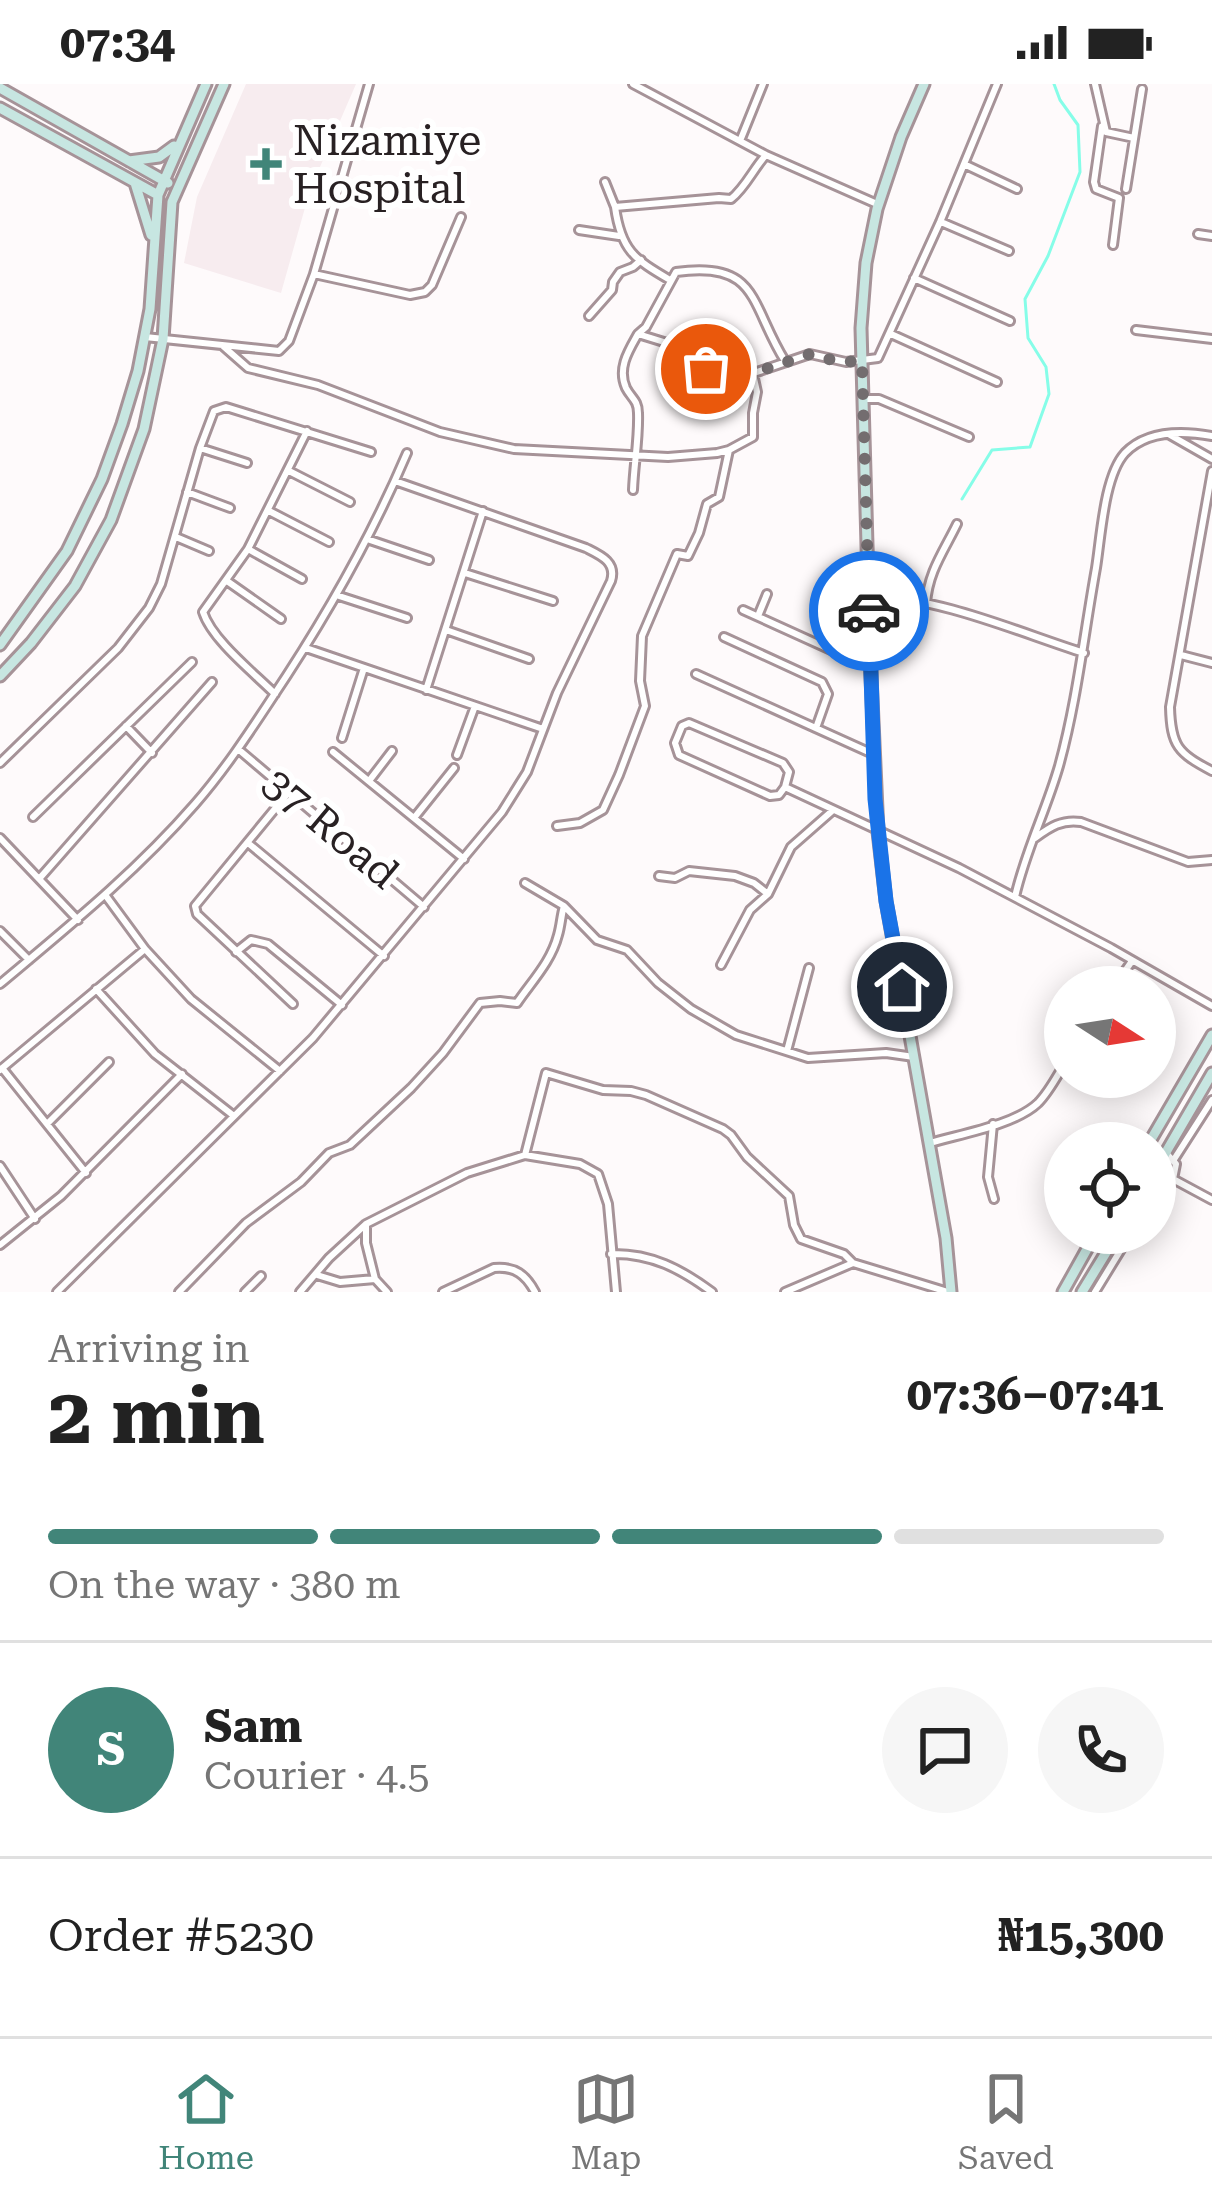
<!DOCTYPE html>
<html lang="en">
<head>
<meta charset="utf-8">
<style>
  body { margin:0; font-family:"Roboto Serif",serif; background:#f6f6f6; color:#222; height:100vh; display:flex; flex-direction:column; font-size:45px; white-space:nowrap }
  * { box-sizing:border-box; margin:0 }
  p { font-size:39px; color:#767676 }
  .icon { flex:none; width:66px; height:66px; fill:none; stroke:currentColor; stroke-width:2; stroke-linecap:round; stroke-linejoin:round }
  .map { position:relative; height:1208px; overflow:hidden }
  .details { display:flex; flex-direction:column; background:#fff; flex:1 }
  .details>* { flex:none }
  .needle { width:78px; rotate:102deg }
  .tools { position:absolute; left:1044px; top:882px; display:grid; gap:24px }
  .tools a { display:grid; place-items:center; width:132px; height:132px; border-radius:50%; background:#fff; box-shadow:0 6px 30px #0003; font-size:60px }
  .pin { position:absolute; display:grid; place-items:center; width:102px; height:102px; color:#fff; margin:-51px; border:6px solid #fff; border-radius:50%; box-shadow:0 3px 12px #0007 }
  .courier { position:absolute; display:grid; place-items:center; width:120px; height:120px; margin:-60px; border:9px solid #1a73e8; border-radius:50%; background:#fff; color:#222; box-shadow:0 3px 15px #0007 }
  .head em { font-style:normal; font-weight:700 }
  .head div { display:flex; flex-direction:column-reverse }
  .head { display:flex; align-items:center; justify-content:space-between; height:204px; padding:0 48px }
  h1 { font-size:78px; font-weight:700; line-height:90px }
  .bar { display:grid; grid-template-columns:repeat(4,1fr); gap:18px 12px; align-content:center; height:144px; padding:0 48px }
  .bar i { height:15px; border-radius:9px; background:#e0e0e0 }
  .bar .on { background:#418579 }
  .bar p { grid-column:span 4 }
  .line { display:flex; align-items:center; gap:30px; padding:0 48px; border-top:3px solid #e0e0e0 }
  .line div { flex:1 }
  .round { display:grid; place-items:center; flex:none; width:126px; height:126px; border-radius:63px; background:#f6f6f6 }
  .status { display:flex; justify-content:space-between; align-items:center; height:84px; padding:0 60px; background:#fff; direction:ltr }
  .status svg { height:33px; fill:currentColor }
  .menu { display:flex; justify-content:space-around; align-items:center; height:168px; border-top:3px solid #e0e0e0; background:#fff; font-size:33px; color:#767676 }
  .menu a { display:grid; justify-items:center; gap:6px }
  .menu .on { color:#418579 }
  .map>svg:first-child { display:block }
  .built { fill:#f7ecef }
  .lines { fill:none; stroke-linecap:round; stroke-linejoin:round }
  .stream { stroke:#86fde8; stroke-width:3 }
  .street-casing { stroke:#a69398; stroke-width:12 }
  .secondary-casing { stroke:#a69398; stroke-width:15 }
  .street { stroke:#fff; stroke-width:6 }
  .secondary { stroke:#c7e6e1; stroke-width:9 }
  .done { stroke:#736d6f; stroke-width:12; stroke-dasharray:0 21.6 }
  .route { stroke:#1a73e8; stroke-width:15 }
  .poi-dot { fill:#418579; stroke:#fff; stroke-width:4.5 }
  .labels { text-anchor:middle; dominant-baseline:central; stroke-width:12; stroke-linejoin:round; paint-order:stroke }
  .poi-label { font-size:42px; fill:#282123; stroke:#fff; text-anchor:start }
  .street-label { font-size:42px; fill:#282123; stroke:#fff }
</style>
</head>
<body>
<div class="status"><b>07:34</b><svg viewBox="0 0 49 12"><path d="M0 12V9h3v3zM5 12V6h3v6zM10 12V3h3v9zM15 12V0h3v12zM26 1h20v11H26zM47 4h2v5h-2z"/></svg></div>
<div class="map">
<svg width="1212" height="1208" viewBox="0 0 1212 1208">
  <rect width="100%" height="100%" fill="#fefafb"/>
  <!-- built -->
  <path class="built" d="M246 0H356L310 106 281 209 184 179 197 113Z"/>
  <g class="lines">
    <!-- stream -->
    <path class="stream" d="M962 415 992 366 1030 363 1049 310 1046 283 1028 254 1025 215 1048 172 1080 88 1078 41 1060 16 1054 0"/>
    <!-- street casing -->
    <g class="street-casing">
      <path id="street" d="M633 0 766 71 877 120
        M1095 0 1106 48 1134 54
        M1102 42 1094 98 1096 105 1119 114 1113 161
        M740 57 763 0
        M966 81 1017 105
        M605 98 615 123
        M1126 105 1142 5
        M941 138 1009 167
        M579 146 619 152
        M1198 150 1212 152
        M314 190 369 0
        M914 194 1010 237
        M670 196C634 175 621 166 615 123L719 114 731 115C746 103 753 85 766 71
        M589 232 612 206 613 198 620 188 633 183 641 176
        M1136 246 1212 255
        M891 250 997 298
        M145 253 279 267 289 257 314 190 410 211 425 208 432 201 461 133
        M223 262 248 284 318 301 440 348 514 365 668 373 717 369 729 366 753 353V329L757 308 753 290
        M785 277C750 221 759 176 676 188L646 243 638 250 680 263 700 280 719 291 739 294 810 270 846 278 878 274 940 138 997 0
        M864 315H879L969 353
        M1170 351 1212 375
        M200 364 247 379
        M289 387 350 418
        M1212 387 1170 623C1171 662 1178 669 1212 687
        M633 406C634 380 639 354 638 329 638 316 631 314 626 304 617 284 629 266 638 250
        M187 408 230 424
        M269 427 329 458
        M176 453 209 467
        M367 455 429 476
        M248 465 302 495
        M465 489 553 517
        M227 497 281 535
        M336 511 407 534
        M869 512C942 514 1015 547 1084 569
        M926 520C928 488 944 467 957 440
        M743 526 840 570H870
        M758 532 767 510
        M446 546 529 575
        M724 553 822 598 828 610 816 644
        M306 564 543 645
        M1181 571 1212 579
        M696 590 873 670
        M426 606 483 427
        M275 610C254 589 212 556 203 528L248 465 307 347
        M689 639 783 679 789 688 785 703 779 711 770 712 679 671 675 659 682 642Z
        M126 642 152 669
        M342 654 364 584
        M238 665 424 823
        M333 668 464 775
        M457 671 475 622
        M0 679 118 564 149 524 161 500 200 364 214 327 226 323 371 368
        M369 697 392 667
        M785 703 959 784 1111 864 1212 922
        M288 709 195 822 197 830 293 920
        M33 733 192 578
        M414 734 454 684
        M557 742 580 739 603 726 619 691 645 622 640 597 642 552 677 470 688 472 699 449 707 420 719 413 729 366
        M0 754 78 836
        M1035 754C1050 743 1062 735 1081 738L1188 778 1212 776
        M248 759 384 872
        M659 792 675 794 689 787 735 792 754 799 768 810
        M39 795 212 598
        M525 799 564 822
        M106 812 145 865 191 915 280 987
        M1015 813C1025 768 1046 727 1059 682 1077 617 1084 550 1096 484 1101 453 1104 392 1125 369 1147 346 1184 347 1212 352
        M0 847 29 876
        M236 868 251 856 268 860 342 921
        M721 881 750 826 768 810 791 763 832 727
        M0 900C68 843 136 788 195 720 223 688 247 652 270 617 323 538 370 456 407 369
        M1114 903 1132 877
        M96 905 155 970 234 1032
        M787 967 809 884
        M2 984 86 1089
        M0 986 145 865
        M48 1039 109 978
        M993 1040 988 1093 994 1115
        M930 1059C960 1050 1015 1041 1038 1019 1049 1008 1057 992 1065 979
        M1166 1069 1176 1080 1173 1095 1212 1116
        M525 1071 546 989 603 1006 631 1007 646 1011 723 1045 731 1051 747 1073 789 1112 794 1141 801 1155 844 1170 853 1179
        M1173 1077 1212 1016
        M0 1082 35 1135
        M1155 1111 1160 1103 1173 1095
        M366 1140V1159L375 1195
        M0 1161 61 1112 182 990
        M611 1170C651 1169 681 1185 712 1208
        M317 1191 340 1198 375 1195 387 1208
        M57 1208 313 954 502 728 527 688 557 609 611 497C617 478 600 471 586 464L395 397
        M179 1208 246 1139 301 1098 329 1069 350 1061 411 1004 443 969 480 919 500 917 517 919C532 897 551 878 558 851 561 841 561 832 564 822L597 856 627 866 658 899 691 925 736 951 808 974 886 969 914 973
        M245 1208 261 1192
        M300 1208 329 1174 366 1140 467 1089 525 1071 580 1080 598 1090 608 1120 616 1208
        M443 1208 494 1184C515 1182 526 1191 535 1208
        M785 1208 853 1179 948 1208
        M1095 1208 1131 1149"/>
    </g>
    <!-- secondary casing -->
    <g class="secondary-casing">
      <path id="secondary" d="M924 0 901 53 877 125 866 179 861 244 870 570 878 748 886 817 946 1154 951 1208
        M0 4 168 99
        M0 24 158 111
        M129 77 159 73 174 62
        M135 99 151 151
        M0 561 67 467 102 395 122 340 138 287 150 225 158 111 206 0
        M0 592 31 559 75 502 111 436 144 345 163 255 172 118 224 0
        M1149 1059 1212 951
        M1155 1087 1212 989
        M1063 1208 1096 1149
        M1082 1208 1118 1149"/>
    </g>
    <!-- street -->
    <use href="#street" class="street"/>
    <!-- secondary -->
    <use href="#secondary" class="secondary"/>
  </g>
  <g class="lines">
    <!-- done -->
    <path class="done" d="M706 285 719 291 739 294 810 270 836 277 862 278 869 527"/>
    <!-- route -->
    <path class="route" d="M869 527 875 715 886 817 902 903"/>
  </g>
  <!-- markers -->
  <path class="poi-dot" d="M260 62h12v12h12v12h-12v12h-12v-12h-12v-12h12z"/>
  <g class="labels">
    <!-- poi labels -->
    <g class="poi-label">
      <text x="293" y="56">Nizamiye<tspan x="293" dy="48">Hospital</tspan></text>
    </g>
    <!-- street labels -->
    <g class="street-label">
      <text transform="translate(331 744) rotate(40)">37 Road</text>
    </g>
  </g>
</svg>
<div class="tools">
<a><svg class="needle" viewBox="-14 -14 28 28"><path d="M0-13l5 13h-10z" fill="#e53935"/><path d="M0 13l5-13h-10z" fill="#767676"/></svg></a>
<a><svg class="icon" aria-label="locate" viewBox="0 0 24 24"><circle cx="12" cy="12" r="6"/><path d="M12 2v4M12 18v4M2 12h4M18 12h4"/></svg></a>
</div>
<div class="pin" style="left:706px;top:285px;background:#ea580c"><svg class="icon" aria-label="bag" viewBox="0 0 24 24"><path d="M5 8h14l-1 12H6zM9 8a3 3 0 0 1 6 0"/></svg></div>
<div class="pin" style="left:902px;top:903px;background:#1f2937"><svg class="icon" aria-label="home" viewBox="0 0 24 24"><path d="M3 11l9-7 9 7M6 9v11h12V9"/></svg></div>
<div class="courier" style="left:869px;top:527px"><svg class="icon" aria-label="car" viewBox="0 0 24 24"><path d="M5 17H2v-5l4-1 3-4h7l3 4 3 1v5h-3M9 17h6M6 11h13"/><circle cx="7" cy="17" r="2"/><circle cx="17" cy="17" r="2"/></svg></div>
</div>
<section class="details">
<div class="head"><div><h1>2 min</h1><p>Arriving in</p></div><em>07:36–07:41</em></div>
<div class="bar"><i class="on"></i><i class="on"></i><i class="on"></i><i></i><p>On the way · 380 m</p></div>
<div class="line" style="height:216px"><b class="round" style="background:#418579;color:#fff">S</b><div><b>Sam</b><p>Courier · 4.5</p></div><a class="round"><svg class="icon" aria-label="chat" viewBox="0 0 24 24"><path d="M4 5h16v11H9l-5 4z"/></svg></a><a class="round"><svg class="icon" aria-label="phone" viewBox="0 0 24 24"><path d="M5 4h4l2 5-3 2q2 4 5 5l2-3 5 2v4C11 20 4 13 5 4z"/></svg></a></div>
<div class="line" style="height:156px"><div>Order #5230</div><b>₦15,300</b></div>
</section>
<nav class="menu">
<a class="on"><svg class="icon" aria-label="home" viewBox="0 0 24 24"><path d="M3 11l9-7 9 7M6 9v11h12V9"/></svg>Home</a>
<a><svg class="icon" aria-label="map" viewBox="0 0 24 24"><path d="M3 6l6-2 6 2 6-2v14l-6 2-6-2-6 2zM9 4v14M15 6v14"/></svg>Map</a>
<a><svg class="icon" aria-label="saved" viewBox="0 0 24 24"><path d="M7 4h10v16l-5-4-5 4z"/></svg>Saved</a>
</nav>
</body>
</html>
